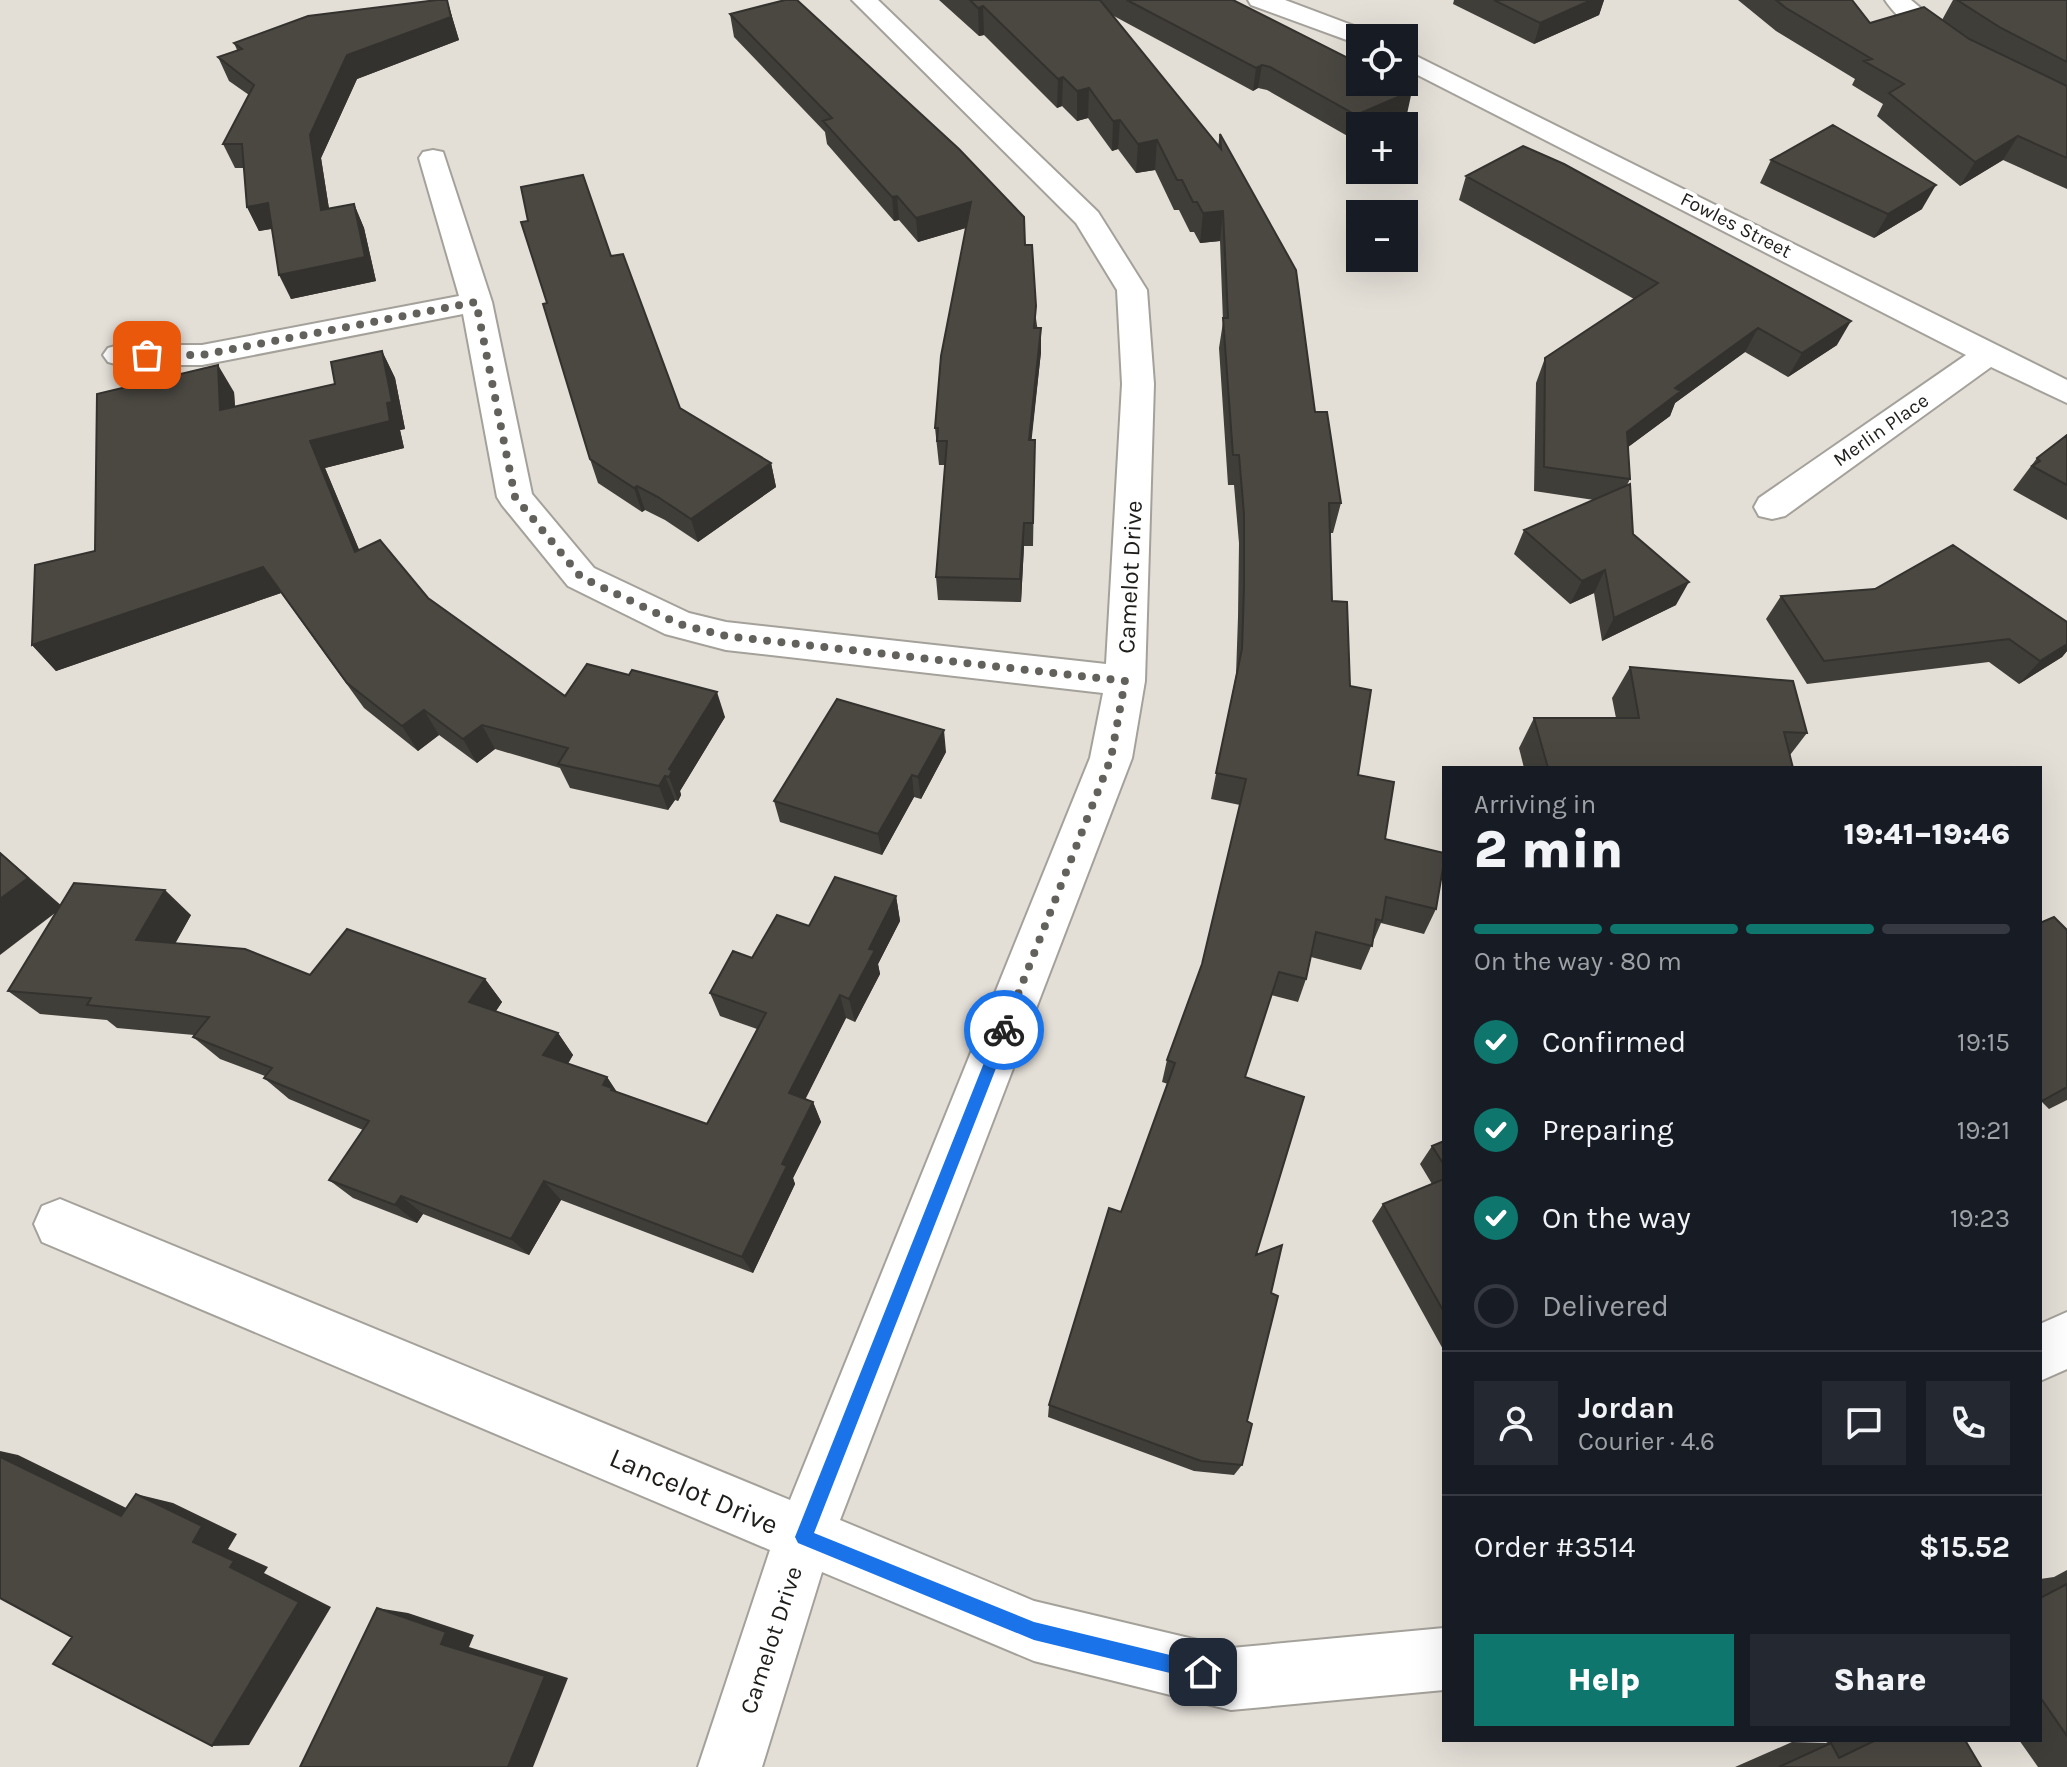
<!DOCTYPE html>
<html lang="en">
<head>
<meta charset="utf-8">
<style>
  body { margin:0; font-family:Karla,sans-serif; background:#242831; color:#f1f3f6; height:100vh; display:flex; flex-direction:column; font-size:30px; white-space:nowrap }
  * { box-sizing:border-box; margin:0 }
  p { font-size:26px; color:#9ea1a6 }
  .icon { flex:none; width:44px; height:44px; fill:none; stroke:currentColor; stroke-width:2; stroke-linecap:round; stroke-linejoin:round }
  .map { position:relative; flex:1; overflow:hidden }
  .side { position:absolute; left:1442px; top:766px; width:600px; height:976px; display:flex; flex-direction:column; background:#171b24; border-radius:0px; box-shadow:0 8px 32px #0002 }
  .side>* { flex:none }
  .controls { position:absolute; left:1346px; top:24px; display:grid; gap:16px }
  .controls a { display:grid; place-items:center; width:72px; height:72px; border-radius:0px; background:#171b24; box-shadow:0 8px 32px #0002; font-size:40px }
  .pin { position:absolute; display:grid; place-items:center; width:68px; height:68px; color:#fff; margin:-34px; border-radius:16px; box-shadow:0 4px 12px #0006 }
  .courier { position:absolute; display:grid; place-items:center; width:80px; height:80px; margin:-40px; border:6px solid #1a73e8; border-radius:50%; background:#fff; color:#222; box-shadow:0 2px 10px #0007 }
  .head em { font-style:normal; font-weight:800 }
  .head div { display:flex; flex-direction:column-reverse }
  .head { display:flex; align-items:center; justify-content:space-between; height:136px; padding:0 32px }
  h1 { font-size:52px; font-weight:800; line-height:60px }
  .bar { display:grid; grid-template-columns:repeat(4,1fr); gap:12px 8px; align-content:center; height:96px; padding:0 32px }
  .bar i { height:10px; border-radius:6px; background:#363941 }
  .bar .active { background:#0f766e }
  .bar p { grid-column:span 4 }
  .line { display:flex; align-items:center; gap:20px; padding:0 32px; border-top:2px solid #363941 }
  .line div { flex:1 }
  .round { display:grid; place-items:center; flex:none; width:84px; height:84px; border-radius:0px; background:#242831 }
  ol { padding:0 32px; list-style:none }
  li { display:flex; align-items:center; gap:24px; height:88px }
  li p { margin-inline-start:auto }
  li .icon { padding:8px; border-radius:50%; background:#0f766e; color:#fff; stroke-width:4 }
  li:last-child { color:#9ea1a6 }
  li i { width:44px; height:44px; border:4px solid #363941; border-radius:50% }
  .primary-button { display:flex; gap:16px; margin-top:auto; padding:16px 32px }
  .primary-button a { flex:1; height:92px; border-radius:0px; background:#0f766e; color:#fff; font-size:32px; font-weight:800; line-height:92px; text-align:center }
  .primary-button a+a { background:#242831; color:#f1f3f6 }
  .map>svg:first-child { display:block }
  .lines { fill:none; stroke-linecap:round; stroke-linejoin:round }
  .minor-casing { stroke:#a4a19a; stroke-width:4 }
  .secondary-casing { stroke:#a4a19a; stroke-width:4 }
  .minor { fill:#fff; fill-rule:evenodd }
  .secondary { fill:#fff; fill-rule:evenodd }
  .wall { fill:#403e39 }
  .shaded-wall { fill:#34322e }
  .building { fill:#4b4842; stroke:#34322e; stroke-width:2 }
  .route { fill:#1a73e8 }
  .done { stroke:#63615c; stroke-width:8; stroke-dasharray:0 14.4 }
  .labels { text-anchor:middle; dominant-baseline:central; stroke-width:8; stroke-linejoin:round; paint-order:stroke }
  .far-street-label { font-size:20px; fill:#1e1d1a; stroke:#fff }
  .street-label { font-size:24px; fill:#1e1d1a; stroke:#fff }
  .near-street-label { font-size:28px; fill:#1e1d1a; stroke:#fff }
</style>
</head>
<body>
<div class="map">
<svg width="2067" height="1767" viewBox="0 0 2067 1767">
  <rect width="100%" height="100%" fill="#e3dfd7"/>
  <g class="lines">
    <!-- minor casing -->
    <g class="minor-casing">
      <path id="minor" d="M852 0H878L1098 212 1147 290 1154 384 1145 681 1132 758 840 1520 1034 1601 1231 1648 1444 1628V1690L1231 1710 1034 1661 822 1572 762 1767H698L770 1550 42 1242 34 1224 42 1206 60 1199 790 1500 1090 758 1103 693 726 650 665 634 568 586 502 505 497 497 463 314 202 365H119L108 362 103 355 108 348 119 345H202L459 296 419 158 423 152 433 150 443 152 492 302 532 494 594 568 689 613 726 622 1106 664 1122 384 1117 290 1076 223Z
        M1248 0H1285L1373 33 1377 38H1360V45L1355 43 1251 5Z
        M1404 50 2067 380V403L1991 367 1785 516 1772 519 1759 516 1754 507 1759 498 1966 355 1404 68Z
        M2067 1312V1369L2040 1381V1324Z"/>
    </g>
    <!-- secondary casing -->
    <g class="secondary-casing">
      <path id="secondary" d="M1885 0H1911L1970 49 1966 54C1942 60 1898 20 1885 0Z"/>
    </g>
    <!-- minor -->
    <use href="#minor" class="minor"/>
    <!-- secondary -->
    <use href="#secondary" class="secondary"/>
  </g>
  <!-- wall -->
  <path class="wall" d="M447 0 459 40 357 79 321 158 329 209 354 204 364 228 376 281 291 299 272 229 259 231 247 207 244 168H235L223 144 249 95 229 81 218 57 237 50 234 43Z
    M939 0H1233L1407 114 1351 138 1267 90 1258 88 1253 91 1112 15 1218 146 1220 134 1315 412 1341 503 1333 533H1330L1332 601 1350 686 1358 775 1385 839 1436 909 1424 934 1381 923 1361 970 1311 957 1306 979 1298 1002 1271 995 1245 1077 1256 1255 1271 1293 1247 1421 1242 1465 1234 1475 1194 1471 1048 1417 1049 1405 1168 1084 1162 1082 1167 1060 1202 964 1240 805 1211 799 1236 675 1238 617 1239 543 1234 485H1228L1219 348 1223 322 1220 241 1200 243 1194 232H1190L1179 210H1174L1155 170 1136 173 1118 149 1112 151 1088 118 1077 121 1062 106 1057 108 984 35 979 36Z
    M1454 0H1604L1599 15 1534 44 1453 4Z
    M1738 0H1852L1870 23 1942 20 1953 0H2067V189L2003 160 1960 186 1877 116 1883 104 1852 85 1855 79 1776 31Z
    M730 14 1025 245 1041 352 1031 440H1035L1033 546H1024L1021 602 938 600 936 577 945 465H939L935 428 966 228 918 242 899 220 894 221 827 144 825 132 734 37Z
    M1771 160 1922 209 1874 238 1760 183Z
    M1466 176 1837 345 1788 377 1745 352 1675 403 1670 416 1628 447 1630 479 1627 485 1633 534 1676 605 1602 641 1594 593 1570 604 1514 554 1524 530 1594 500 1534 491 1536 383 1545 358 1634 299 1459 200Z
    M611 256 680 408 771 463 776 487 698 542 665 520 645 510 642 512 598 483 590 459 547 303Z
    M382 351 395 378 405 429 400 430 404 448 325 468 359 550 565 696 725 717 680 791 681 795 678 801 675 800 668 810 570 788 560 768 495 749 477 763 439 735 418 751 364 708 281 593 56 671 32 645 95 551 234 392 235 407 335 384Z
    M2067 435V520L2013 490 2037 458Z
    M1781 596 2067 622V651L2062 657 2019 684 1989 662 1807 684 1766 619Z
    M1630 667 1807 733 1790 755 1793 768H1524L1519 748 1534 718H1616L1612 698Z
    M946 752 921 799 914 797 882 855 780 822 774 801Z
    M896 896 900 921 878 964 880 974 855 1022 846 1018 805 1099 813 1102 821 1122 793 1178 795 1184 753 1273 561 1200 529 1255 423 1214 417 1223 353 1198 329 1180 363 1130 289 1099 264 1078 265 1076 220 1059 193 1037 194 1035 117 1028 107 1020 40 1014 8 991 60 905 191 915 175 943 310 975 485 979 502 1002 496 1011 558 1033 573 1055 568 1064 607 1077 617 1093 707 1124 757 1029 720 1016 710 993 752 958 809 926Z
    M2067 930V1100L2049 1109 2042 1102Z
    M1444 1141V1351L1372 1221 1383 1204 1432 1184 1420 1164 1432 1146Z
    M2067 1570V1767H2038L2019 1740H2040V1579L2054 1577Z
    M1831 1740H1965L1981 1767H1735L1792 1742 1826 1743Z"/>
  <!-- shaded-wall -->
  <path class="shaded-wall" d="M447 0 459 40 357 79 321 158 333 234 321 210 310 135 347 55Z
    M1591 0H1604L1599 15 1534 44 1540 23Z
    M983 6 984 35 979 36 978 8Z
    M1262 65 1258 88 1253 91 1256 68Z
    M1063 77 1062 106 1057 108 1058 79Z
    M1089 88 1088 118 1077 121V91Z
    M1412 91 1407 114 1379 126H1360V134L1351 138 1356 115Z
    M1120 120 1118 149 1112 151 1113 121Z
    M2018 136 2003 160 1960 186 1975 162Z
    M1157 140 1155 170 1136 173 1138 144Z
    M1936 185 1922 209 1874 238 1888 214Z
    M897 196 899 220 894 221 892 197Z
    M971 202 972 226 918 242 916 218Z
    M268 203 280 227 259 231 247 207Z
    M354 204 364 228 376 281 291 299 279 275Z
    M1223 211 1220 241 1200 243 1203 213Z
    M1851 321 1837 345 1788 377 1802 353Z
    M1041 328V352L1029 464V440Z
    M1758 328 1745 352 1675 403 1670 416 1616 456 1627 432 1675 388Z
    M382 351 395 378 405 429 400 430 404 448 325 468 371 578 355 552 310 441Z
    M218 365 234 392 237 437 220 410Z
    M771 463 776 487 698 542 691 519Z
    M637 486 645 510 642 512 634 488Z
    M1024 523V546L1021 602 1020 579Z
    M263 567 281 593 56 671 32 645Z
    M1605 570 1594 593 1570 604 1582 581Z
    M1689 582 1676 605 1602 641 1614 618Z
    M2067 644V651L2062 657 2019 684 2040 661Z
    M717 692 725 717 680 791 681 795 678 801 669 777V769Z
    M424 710 439 735 418 751 402 726Z
    M482 725 495 749 477 763 463 739Z
    M944 730 946 752 921 799 918 777Z
    M912 775 914 797 882 855 878 834Z
    M665 776 675 800 668 810 659 786Z
    M0 852 63 907 0 955Z
    M165 890 191 915 164 964 136 940Z
    M896 896 900 921 878 964 880 974 855 1022 849 999 869 949Z
    M485 979 502 1002 487 1024 469 1002Z
    M840 995 846 1018 798 1114 789 1093Z
    M558 1033 573 1055 559 1077 543 1055Z
    M607 1077 621 1098 603 1085Z
    M813 1102 821 1122 793 1178 795 1184 753 1273 742 1257 782 1164Z
    M544 1181 561 1200 529 1255 511 1239Z
    M401 1196 423 1214 417 1223 395 1205Z
    M0 1451 18 1455 159 1524 121 1516 0 1457Z
    M136 1494 173 1503 237 1534 228 1549 268 1567 264 1573 331 1607 249 1745 212 1746 230 1567 193 1542Z
    M377 1608 408 1613 474 1635 469 1647 568 1678 533 1767H508L441 1644Z"/>
  <!-- building -->
  <path class="building" d="M437 0H447L451 17 347 55 310 135 321 210 354 204 365 257 279 275 268 203 247 207 242 144H223L254 85 218 57 242 49 234 43 308 16Z
    M785 0H797L959 149 1024 217 1025 245H1032L1036 306 1034 328H1041L1029 440H1035L1033 523H1024L1020 579 936 577 947 441H937L938 428H935L941 356 971 202 916 218 897 196 892 197 823 121 832 118 730 14Z
    M970 0H1100L1221 149 1220 134 1296 270 1315 412H1327L1341 503H1329L1332 601 1347 602 1350 686 1371 690 1358 775 1394 782 1385 839 1444 853V862L1436 909 1386 897 1382 921 1376 919 1372 946 1316 932 1306 979 1279 972 1245 1077 1304 1097 1256 1255 1282 1245 1271 1293 1278 1296 1247 1421 1252 1424 1242 1465 1201 1461 1049 1405 1109 1208 1121 1212 1175 1063 1167 1060 1202 964 1246 779 1216 773 1242 649 1244 588V514L1239 455H1233L1223 318H1228L1223 211 1203 213 1197 202H1193L1182 180H1177L1157 140 1138 144 1120 120 1113 121 1089 88 1077 91 1063 77 1058 79 983 6 978 8Z
    M1127 0H1233L1360 64V82H1395L1412 91 1356 115 1270 67 1262 65 1256 68Z
    M1494 0H1591L1540 23Z
    M1776 0H1852L1870 23 1924 7 1969 39 2067 86V158L2018 136 1975 162 1889 93 1904 84 1864 61 1872 59 1786 8Z
    M1957 0H2067V62L2001 28Z
    M1833 125 1936 185 1888 214 1771 160Z
    M1523 146 1564 164 1851 321 1802 353 1758 328 1675 388 1681 391 1627 432 1630 479 1544 467 1545 358 1658 283 1466 176Z
    M583 175 611 256 623 254 680 408 771 463 691 519 658 497 637 486 634 488 590 459 543 304 547 303 521 222 528 221 521 187Z
    M382 351 392 402 387 403 390 421 310 441 355 552 380 540 428 598 565 696 587 664 629 675 632 670 717 692 669 769 672 771 669 777 665 776 659 786 558 764 568 748 482 725 463 739 424 710 402 726 347 683 263 567 32 645 35 565 95 551 97 394 218 365 220 410 335 384 331 362Z
    M2067 435V485L2032 466 2040 461 2037 458Z
    M1630 484 1633 534 1689 582 1614 618 1605 570 1582 581 1524 530Z
    M1953 545 2067 622V644L2040 661 2009 639 1824 661 1781 596 1875 589Z
    M1630 667 1793 681 1807 733 1784 732 1793 768H1548L1534 718H1639Z
    M837 699 944 730 918 777 912 775 878 834 774 801Z
    M0 853 28 878 0 899Z
    M835 877 896 896 869 949 875 950 849 999 840 995 789 1093 813 1102 782 1164 787 1166 742 1257 544 1181 511 1239 401 1196 395 1205 329 1180 369 1121 264 1078 272 1068 193 1037 209 1017 87 1005 91 998 8 991 74 883 165 890 136 940 245 949 310 975 347 929 485 979 469 1002 558 1033 543 1055 607 1077 603 1085 612 1088 611 1090 707 1124 766 1013 710 993 733 951 752 958 777 915 809 926Z
    M2054 917 2067 930V1087L2040 1102V923Z
    M1444 1141V1165L1432 1146Z
    M1444 1179V1312L1383 1204Z
    M0 1457 121 1516 136 1494 202 1526 193 1542 234 1561 230 1567 299 1602 212 1746 53 1664 72 1637 0 1598Z
    M2067 1584V1736L2040 1697V1598Z
    M377 1608 446 1632 441 1644 545 1676 508 1767H300Z
    M1876 1740H1965L1981 1767H1779L1831 1743 1839 1758Z"/>
  <!-- route -->
  <path class="route" d="M1004 1024 1011 1030 814 1533 1034 1622 1203 1663 1209 1666 1212 1672 1209 1679 1203 1681 1034 1640 798 1543 795 1537 997 1030Z"/>
  <g class="lines">
    <!-- done -->
    <path class="done" d="M147 355H202L476 302 515 497 581 577 679 624 726 636 1125 681 1111 758 1004 1030"/>
  </g>
  <g class="labels">
    <!-- far-street labels -->
    <g class="far-street-label">
      <text transform="translate(1736 225) rotate(27)">Fowles Street</text>
      <text transform="translate(1881 430) rotate(-35)">Merlin Place</text>
    </g>
    <!-- street labels -->
    <g class="street-label">
      <text transform="translate(1130 577) rotate(-87)">Camelot Drive</text>
      <text transform="translate(771 1640) rotate(-72)">Camelot Drive</text>
    </g>
    <!-- near-street labels -->
    <g class="near-street-label">
      <text transform="translate(694 1491) rotate(23)">Lancelot Drive</text>
    </g>
  </g>
</svg>
<div class="controls">
<a><svg class="icon" aria-label="locate" viewBox="0 0 24 24"><circle cx="12" cy="12" r="6"/><path d="M12 2v4M12 18v4M2 12h4M18 12h4"/></svg></a>
<a>+</a>
<a>−</a>
</div>
<div class="pin" style="left:147px;top:355px;background:#ea580c"><svg class="icon" aria-label="bag" viewBox="0 0 24 24"><path d="M5 8h14l-1 12H6zM9 8a3 3 0 0 1 6 0"/></svg></div>
<div class="pin" style="left:1203px;top:1672px;background:#1f2937"><svg class="icon" aria-label="home" viewBox="0 0 24 24"><path d="M3 11l9-7 9 7M6 9v11h12V9"/></svg></div>
<div class="courier" style="left:1004px;top:1030px"><svg class="icon" aria-label="bike" viewBox="0 0 24 24"><circle cx="6" cy="16" r="4"/><circle cx="18" cy="16" r="4"/><path d="M6 16l4-8h5l3 8M10 8l3 8H6M13 5h3"/></svg></div>
<section class="side">
<div class="head"><div><h1>2 min</h1><p>Arriving in</p></div><em>19:41–19:46</em></div>
<div class="bar"><i class="active"></i><i class="active"></i><i class="active"></i><i></i><p>On the way · 80 m</p></div>
<ol>
<li><svg class="icon" aria-label="check" viewBox="0 0 24 24"><path d="M5 12l5 5 9-10"/></svg>Confirmed<p>19:15</p></li>
<li><svg class="icon" aria-label="check" viewBox="0 0 24 24"><path d="M5 12l5 5 9-10"/></svg>Preparing<p>19:21</p></li>
<li><svg class="icon" aria-label="check" viewBox="0 0 24 24"><path d="M5 12l5 5 9-10"/></svg>On the way<p>19:23</p></li>
<li><i></i>Delivered</li>
</ol>
<div class="line" style="height:144px"><a class="round"><svg class="icon" aria-label="person" viewBox="0 0 24 24"><circle cx="12" cy="8" r="4"/><path d="M4 21q1-7 8-7t8 7"/></svg></a><div><b>Jordan</b><p>Courier · 4.6</p></div><a class="round"><svg class="icon" aria-label="chat" viewBox="0 0 24 24"><path d="M4 5h16v11H9l-5 4z"/></svg></a><a class="round"><svg class="icon" aria-label="phone" viewBox="0 0 24 24"><path d="M5 4h4l2 5-3 2q2 4 5 5l2-3 5 2v4C11 20 4 13 5 4z"/></svg></a></div>
<div class="line" style="height:104px"><div>Order #3514</div><b>$15.52</b></div>
<div class="primary-button"><a>Help</a><a>Share</a></div>
</section>
</div>
</body>
</html>
